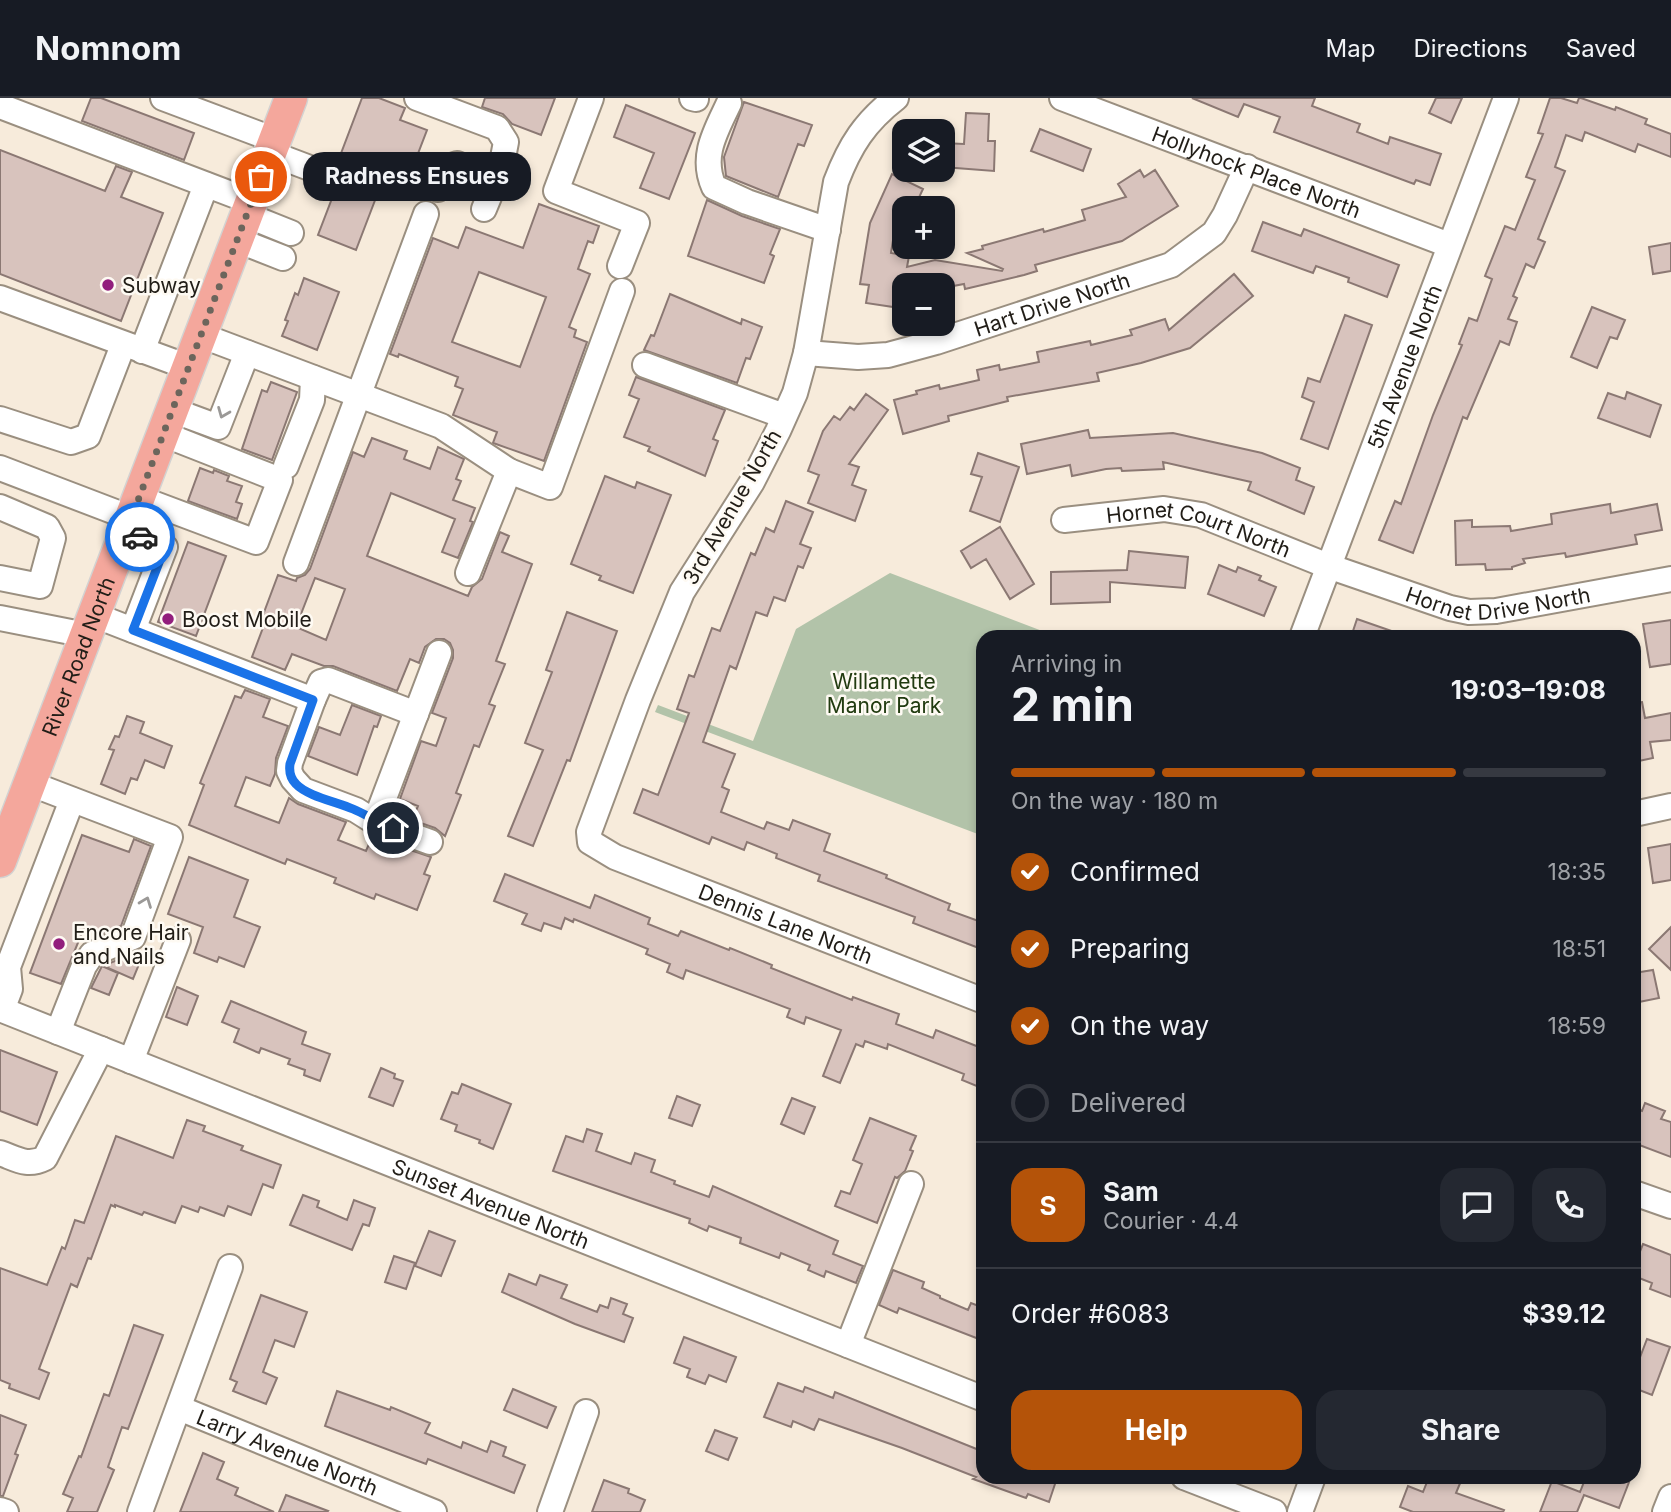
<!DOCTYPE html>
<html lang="en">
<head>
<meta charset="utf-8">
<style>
  body { margin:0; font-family:Inter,sans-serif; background:#242831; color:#f1f3f6; height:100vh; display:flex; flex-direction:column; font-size:26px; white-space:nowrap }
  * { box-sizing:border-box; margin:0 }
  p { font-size:23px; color:#9ea1a6 }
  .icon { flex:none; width:38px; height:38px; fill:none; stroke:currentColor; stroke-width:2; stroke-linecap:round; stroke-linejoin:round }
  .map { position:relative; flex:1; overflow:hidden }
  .details { position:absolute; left:976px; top:532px; width:665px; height:854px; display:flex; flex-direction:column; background:#171b24; border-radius:21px; box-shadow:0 4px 10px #0003 }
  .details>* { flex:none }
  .tools { position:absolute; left:892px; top:21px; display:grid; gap:14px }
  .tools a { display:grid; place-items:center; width:63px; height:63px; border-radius:14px; background:#171b24; box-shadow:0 4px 10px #0003; font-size:35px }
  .pin { position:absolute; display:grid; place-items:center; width:60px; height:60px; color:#fff; margin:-30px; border:4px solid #fff; border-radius:50%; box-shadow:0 2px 7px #0007 }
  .courier { position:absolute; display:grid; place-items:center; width:70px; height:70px; margin:-35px; border:5px solid #1a73e8; border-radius:50%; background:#fff; color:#222; box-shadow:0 2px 9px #0007 }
  .bubble { position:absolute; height:49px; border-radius:21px; background:#171b24; box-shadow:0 4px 10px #0003; font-size:23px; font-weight:700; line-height:49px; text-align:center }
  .head em { font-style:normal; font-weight:700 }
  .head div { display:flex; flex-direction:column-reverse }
  .head { display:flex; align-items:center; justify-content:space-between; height:119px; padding:0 35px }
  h1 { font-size:46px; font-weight:700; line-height:52px }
  .bar { display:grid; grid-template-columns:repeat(4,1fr); gap:10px 7px; align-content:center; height:84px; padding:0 35px }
  .bar i { height:9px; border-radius:5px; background:#363941 }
  .bar .on { background:#b45309 }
  .bar p { grid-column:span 4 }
  .line { display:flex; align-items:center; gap:18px; padding:0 35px; border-top:2px solid #363941 }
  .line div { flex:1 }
  .round { display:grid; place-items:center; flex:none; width:74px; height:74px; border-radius:21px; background:#242831 }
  ol { padding:0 35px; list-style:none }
  li { display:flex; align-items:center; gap:21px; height:77px }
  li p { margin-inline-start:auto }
  li .icon { padding:7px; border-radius:50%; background:#b45309; color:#fff; stroke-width:4 }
  li:last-child { color:#9ea1a6 }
  li i { width:38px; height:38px; border:4px solid #363941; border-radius:50% }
  .primary-button { display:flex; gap:14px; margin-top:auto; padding:14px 35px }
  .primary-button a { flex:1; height:80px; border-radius:21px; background:#b45309; color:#fff; font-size:28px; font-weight:700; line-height:80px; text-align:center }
  .primary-button a+a { background:#242831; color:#f1f3f6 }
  header { display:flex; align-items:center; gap:42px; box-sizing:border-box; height:98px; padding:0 35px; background:#171b24; border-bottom:2px solid #363941 }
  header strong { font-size:33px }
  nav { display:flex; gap:38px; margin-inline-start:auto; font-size:24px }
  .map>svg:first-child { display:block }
  .green { fill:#b2c3a9 }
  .building { fill:#d8c3bd; stroke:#8b7873; stroke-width:2; fill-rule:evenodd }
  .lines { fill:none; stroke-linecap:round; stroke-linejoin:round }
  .minor-casing { stroke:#9a8f80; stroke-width:28 }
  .major-casing { stroke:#d3d2d1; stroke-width:35 }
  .minor { stroke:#fff; stroke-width:24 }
  .major { stroke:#f4a79c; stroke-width:32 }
  .oneway { stroke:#9b9997 }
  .done { stroke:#6c655c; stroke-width:7; stroke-dasharray:0 12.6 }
  .route { stroke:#1a73e8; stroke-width:9 }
  .poi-dot { fill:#921e7d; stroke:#fefaf3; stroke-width:2.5 }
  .labels { text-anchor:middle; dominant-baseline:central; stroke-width:5; stroke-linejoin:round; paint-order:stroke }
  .street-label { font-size:21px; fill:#211d17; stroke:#fefaf3 }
  .poi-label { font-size:21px; fill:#211d17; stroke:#fefaf3; text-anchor:start }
  .park-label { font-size:21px; fill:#213b10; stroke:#fefaf3 }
</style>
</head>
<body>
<header>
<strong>Nomnom</strong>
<nav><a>Map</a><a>Directions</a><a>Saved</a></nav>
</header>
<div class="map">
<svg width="1671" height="1414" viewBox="0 0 1671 1414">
  <rect width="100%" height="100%" fill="#f7ebdb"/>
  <!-- green -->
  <path class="green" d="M890 475 1058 539H984L983 738 655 614 658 607 753 643 796 531Z"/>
  <!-- building -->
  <path class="building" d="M91 0H101L194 35 184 62 82 23Z
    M362 0H379L405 10 400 22 427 32 404 92 382 84 356 152 318 137 344 69 337 66Z
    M485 0H555L541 37 512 26 503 16 482 9Z
    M1192 0H1315L1312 8 1360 26 1357 34 1388 46 1390 39 1441 56 1430 87 1416 82 1414 86 1274 34 1280 19 1244 6 1238 19Z
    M1436 0H1462L1451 25 1429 15Z
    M1550 0H1561L1577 5 1579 0H1581L1615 12 1616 9 1647 21 1645 26 1671 36V59L1638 46 1635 54 1585 34 1582 43 1566 37 1555 69 1565 73 1538 141 1545 144 1534 170 1526 166 1513 198 1517 200 1508 221 1517 224 1509 247 1500 243 1467 321 1463 319 1413 455 1379 442 1395 403 1401 406 1433 317 1462 247 1459 246 1469 220 1477 223 1492 181 1485 178 1505 128 1515 132 1535 82 1526 79 1543 36 1538 35Z
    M744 4 812 27 804 48 798 46 778 99 726 78 724 59Z
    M626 7 695 35 669 101 640 90 654 55 614 39Z
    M966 15 989 16 988 43H995L994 73 943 69V45L964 46Z
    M1040 31 1091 51 1083 73 1031 53Z
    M0 52 105 93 116 68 132 74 121 99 163 115 121 223 0 176Z
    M1140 72 1144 79 1155 72 1178 108 1122 143 1035 167 1037 173 1024 177 965 191 964 186 948 189V187H904L900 210 866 205 869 187 860 186 870 125 892 76 923 91 914 110H905V127L896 123 891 155 909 158 907 169 935 162 1002 173 1003 171 967 155 983 151 982 148 1043 131 1044 134 1085 122 1082 112 1126 99 1118 86Z
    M707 102 742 118 780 131 770 156 774 158 764 185 688 158Z
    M539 106 599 128 593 145 588 143 578 171 590 176 569 229 576 232 574 239 587 244 544 363 496 346 493 345 497 334 453 317 463 291 455 288 458 279 399 256 398 259 390 256 433 140 458 150 466 129 523 150ZM479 174 546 199 520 269 452 244Z
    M1263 124 1301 138 1304 131 1399 167 1387 199 1348 184 1349 180 1316 168 1313 175 1252 153Z
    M1671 145V173L1653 176 1649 149Z
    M1234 176 1253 198 1190 250 1141 265 1097 275 1099 283 1007 299 1008 303 948 318 949 323 903 336 894 302 917 296 916 293 939 287 940 291 979 282 977 272 999 267 1000 272 1039 264 1037 254 1090 243 1091 247 1132 237 1130 232 1165 221 1169 232Z
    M304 180 339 194 317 252 282 238 288 223 285 222 295 195 298 197Z
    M670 196 741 226 742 221 762 229 750 261 746 260 737 285 644 252 651 237 654 238Z
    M1592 209 1625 222 1617 241 1610 239 1597 270 1571 259Z
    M1345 217 1372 227 1328 351 1301 341 1314 304 1302 299 1308 280 1320 284Z
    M636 279 725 312 713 341 718 343 705 378 648 353 650 349 624 339 639 301 629 297Z
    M271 284 297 294 272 362 242 351 262 292 267 294Z
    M1627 294 1661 307 1650 339 1598 320 1608 295 1625 301Z
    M866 296 888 312 849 366 859 369 852 387 866 392 855 423 808 405 819 377 808 373 823 333 834 318 840 322 850 309 854 312Z
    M1088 332 1090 340 1173 335 1262 355 1300 370 1296 382 1314 389 1304 416 1248 392 1251 384 1163 364 1164 371 1122 373 1121 370 1106 371 1072 378 1070 367 1027 376 1021 346Z
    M372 340 407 353 404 361 430 371 438 349 464 361 456 381 461 383 453 402 475 410 470 423 473 424 458 460 442 454 455 421 391 395 367 458 468 498 472 489 482 481 500 434 509 438 502 454 532 466 496 563 505 566 489 606 495 608 479 649 474 647 456 695 461 697 445 738 435 730 412 722 418 708 400 701 421 643 436 648 446 620 432 615 453 560V552L450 545 444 541H436L425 549 419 565 410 561 397 593 333 568H324L292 556 285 572 252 559 267 519 263 517 278 477 296 483 297 480 305 477 310 471 353 354 364 359ZM315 480 345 491 326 542 296 529Z
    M978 355 1019 369 1000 424 970 413 982 379 971 376Z
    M200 370 213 375 214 372 229 378 227 383 242 388 236 404 242 406 237 421 188 403Z
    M605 378 635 390 637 384 671 397 633 495 599 482 601 478 571 466Z
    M786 403 813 414 800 446 811 450 803 470 798 468 785 503 774 499 767 518 756 514 736 571 730 568 703 644 735 656 722 689 729 692 721 714 764 731 767 724 789 732 793 722 830 736 824 753 887 777 886 780 950 806 948 812 984 825V852L913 825 915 819 818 783 820 777 776 760 777 756 747 744 744 752 712 739 709 746 634 715 643 691 658 697 689 615 677 611 689 577 694 579 712 530 720 533 751 455 755 457 766 430 774 434Z
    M1610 406 1611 415 1657 406 1662 432 1635 437 1637 446 1566 459 1565 455 1523 461 1525 465 1512 469V471L1486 472 1485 466 1456 467 1455 423 1472 422V429L1510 428 1511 433 1552 426 1551 416Z
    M1000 429 1034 486 1010 501 986 461 971 470 961 453Z
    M188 444 226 458 196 538 158 524Z
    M1129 453 1188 459 1185 490 1110 484V504L1051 506V474L1127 472Z
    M1219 467 1236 474 1238 469 1261 478 1259 482 1276 489 1264 518 1208 496Z
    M567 514 617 533 570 663 567 662 533 748 508 738 543 652 525 645 552 574 546 572Z
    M1357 521 1403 537V539H1351Z
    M1671 522V566L1650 569 1643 526Z
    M245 592 270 601 263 619 288 628 276 660 275 676 270 688 246 679 235 708 279 725 289 700 298 706 346 724 338 742 366 753 372 739 431 759 424 776 430 778 417 812 376 796 374 801 334 785 336 780 287 761 285 766 189 727 204 687 200 685 235 598 241 600Z
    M1642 604 1645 620 1671 615V642L1650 644 1653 660 1634 664V605Z
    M352 607 381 618 377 629 374 628 357 677 308 658 319 629 340 637Z
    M127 618 144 624 140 635 172 648 164 670 145 662 137 682 131 680 125 696 101 686 114 652 109 651 115 638 119 639Z
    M82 737 129 754 134 741 151 748 121 828 101 836 84 830 61 886 30 875Z
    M1671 746V782L1653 785 1648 750Z
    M189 759 248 782 234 819 260 829 244 869 219 859 217 864 194 855 203 829 168 816Z
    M505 776 590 810 595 797 650 820 648 826 678 838 681 833 729 852 730 850 772 867 771 870 852 902 853 899 899 916 896 926 933 940 936 932 984 951V991L962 982 964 976 888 946 887 951 865 943 863 949 856 946 840 985 823 978 841 932 806 919 804 926 787 919 790 911 686 872 683 881 667 874 670 866 646 856 648 851 574 821 573 824 565 820 561 831 544 825 541 833 522 826 527 816 494 803Z
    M1671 829V872L1649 851Z
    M132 856 142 859 133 881 108 870 110 865Z
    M102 868 118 875 109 897 91 890Z
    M1653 872 1659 900 1634 905V875Z
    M177 889 198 898 187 927 166 919Z
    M231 903 306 934 302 946 330 956 320 983 304 977 305 972 288 966 290 961 261 950 259 955 234 944 239 931 222 924Z
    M0 952 57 974 37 1027 0 1013Z
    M381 970 395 976 394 980 403 983 393 1008 369 999Z
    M462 986 511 1006 493 1051 479 1045 480 1042 455 1033 457 1027 441 1021 452 994 458 996Z
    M677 998 700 1007 692 1028 669 1020Z
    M792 1000 815 1009 804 1036 781 1026Z
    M1645 1005 1665 1013 1661 1021 1671 1024V1059L1634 1045V1010L1642 1013Z
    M870 1020 916 1038 910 1052 913 1053 905 1073 897 1080 895 1079 877 1125 835 1108 841 1093 850 1096 862 1066 853 1062Z
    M187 1022 205 1028 203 1033 243 1048 241 1052 281 1067 273 1090 263 1086 251 1117 228 1108 224 1118 200 1109 198 1114 182 1108 175 1125 144 1114 142 1117 115 1107V1109L111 1107 91 1161 88 1160 77 1189 71 1186 39 1271 49 1275 39 1301 9 1290 10 1286 0 1282V1170L47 1187 62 1149 65 1151 75 1122 84 1125 116 1038 173 1060Z
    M587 1031 602 1036 596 1053 631 1066 635 1055 655 1062 651 1074 675 1083 674 1086 709 1099 713 1088 838 1143 833 1156 863 1168 856 1185 826 1173 824 1179 808 1172 810 1167 781 1155 779 1160 740 1145 741 1140 709 1128 707 1133 689 1125 690 1121 553 1073 566 1038 583 1044Z
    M303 1097 319 1103 317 1109 347 1122 354 1102 375 1110 369 1128 363 1126 352 1152 290 1127Z
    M429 1133 455 1143 441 1178 415 1168Z
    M1643 1146 1671 1157V1199L1650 1191 1652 1185 1634 1178V1168Z
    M394 1158 415 1165 406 1191 385 1184Z
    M893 1172 924 1184 922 1190 940 1198V1200L968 1212 971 1205 984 1210V1243L899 1210 897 1215 879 1207Z
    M509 1176 536 1187 540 1177 567 1187 561 1200 597 1214 600 1207 608 1210 611 1200 627 1206 623 1216 633 1220 624 1244 575 1226 502 1194Z
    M261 1197 307 1214 294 1249 275 1242 263 1274 277 1280 266 1306 233 1293 237 1284 230 1281Z
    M134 1227 163 1237 128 1331 122 1329 108 1369 114 1372 97 1414H67L73 1400 63 1396 79 1358 81 1359 104 1296 109 1298Z
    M684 1239 736 1259 726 1284 709 1277 705 1286 687 1279 690 1271 674 1265Z
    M1647 1241 1670 1249 1652 1297 1634 1290V1275Z
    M778 1285 803 1294 805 1289 833 1300 835 1294 984 1354V1379H1044L1056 1383 1049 1404 1028 1396 1026 1400 973 1381 976 1379 902 1350 819 1321 814 1332 793 1323 791 1329 764 1319Z
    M513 1291 556 1309 547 1330 504 1312Z
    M337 1293 390 1312 391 1309 430 1325 425 1335 461 1350 463 1344 487 1354 491 1343 506 1349 503 1358 525 1367 514 1395 428 1361 426 1366 325 1328Z
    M0 1317 26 1327 15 1356 18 1357 3 1398H0Z
    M715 1332 737 1340 728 1362 706 1353Z
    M203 1355 224 1364 217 1381 238 1390 235 1397 274 1414H180Z
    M1429 1379H1452L1461 1383 1456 1395 1504 1412 1503 1414H1413L1400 1409 1408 1388 1423 1394Z
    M1586 1379H1631L1619 1410 1584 1397 1577 1414H1540L1552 1383 1580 1394Z
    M604 1382 629 1391 628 1395 645 1402 640 1414H592Z
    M286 1397 328 1413 327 1414H279Z"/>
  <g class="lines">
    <!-- minor casing -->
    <g class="minor-casing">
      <g id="minor">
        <path d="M163 0 275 42"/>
        <path d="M417 0 497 30 506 44 501 70 484 111"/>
        <path d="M591 0 556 93 637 125 620 168"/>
        <path d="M692 0 696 1"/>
        <path id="s1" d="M896 0C865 24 850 47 836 84L806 255 795 295 778 333 752 384 682 494 638 602 589 734 590 744 615 759 984 903"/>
        <path id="s2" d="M1062 0 1449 147"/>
        <path d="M729 5C716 33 700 58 714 89L747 104 828 132"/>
        <path d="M0 8 252 104"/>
        <path d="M270 55 315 72"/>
        <path d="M438 91C443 81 445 69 457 66L496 82"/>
        <path d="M246 117 291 135"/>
        <path d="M237 142 283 160"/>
        <path d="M0 200 188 269"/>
        <path d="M200 237 441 328 509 373 550 389 622 193"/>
        <path d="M142 253 206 87"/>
        <path id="s3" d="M806 255 858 259 888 257 936 244 1171 167 1214 135 1225 117 1247 69"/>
        <path d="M645 267 784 318"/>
        <path d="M172 312 218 329 247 255"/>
        <path d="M0 321 71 344 88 338 123 247"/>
        <path d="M286 368 312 302 313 280"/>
        <path d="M0 370 131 420"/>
        <path d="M139 400 256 444 280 382 163 336"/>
        <path d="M0 409 47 429 53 440 40 488 0 480"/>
        <path id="s4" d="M1064 422 1164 411 1201 417 1328 468 1450 510 1469 514 1496 513 1671 481"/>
        <path d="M126 434 165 449 133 532"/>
        <path d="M296 465 426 116"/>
        <path d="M468 475 509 373"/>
        <path d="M94 517 313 602 290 665 289 673 293 681 303 692 356 712 375 724 430 744"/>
        <path d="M0 520 86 537"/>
        <path id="s5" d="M1302 539 1506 0"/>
        <path d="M313 602 321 584 328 582 416 616"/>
        <path d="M29 685 170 739 133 839 92 856 84 868 58 934"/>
        <path d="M1634 716 1671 708"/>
        <path d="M375 724 439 555"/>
        <path id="s6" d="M0 911 984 1301"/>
        <path d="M2 912 10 891 8 869 72 702"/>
        <path d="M131 963 178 842"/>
        <path d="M0 1055C17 1061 27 1069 45 1060L101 951"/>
        <path d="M1634 1095 1671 1108"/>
        <path d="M848 1247 911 1086"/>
        <path id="s7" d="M179 1310 434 1414"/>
        <path d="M1184 1379 1274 1414"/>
        <path d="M0 1412 6 1414"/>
        <path d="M140 1414 230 1169"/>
        <path d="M550 1414 586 1314"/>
        <path d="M1300 1414 1313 1379"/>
        <path d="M1665 1414 1671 1399"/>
      </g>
    </g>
    <!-- major casing -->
    <g class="major-casing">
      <g id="major">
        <path id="s8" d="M0 763 291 0"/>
      </g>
    </g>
    <!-- minor -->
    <use href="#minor" class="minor"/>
    <!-- major -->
    <use href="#major" class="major"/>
  </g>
  <!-- one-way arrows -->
  <defs><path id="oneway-chevron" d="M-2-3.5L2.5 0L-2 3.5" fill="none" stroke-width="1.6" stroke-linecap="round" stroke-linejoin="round" transform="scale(1.75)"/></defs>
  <g class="oneway">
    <use href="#oneway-chevron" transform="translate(223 315) rotate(112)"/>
    <use href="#oneway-chevron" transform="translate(146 804) rotate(-69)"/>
  </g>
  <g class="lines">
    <!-- done -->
    <path class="done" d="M140 439 126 434 261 79"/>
    <!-- route -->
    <path class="route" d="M140 439 165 449 133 532 313 602 290 666C289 673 290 680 296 686 307 698 337 704 353 711 367 717 379 725 393 730"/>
  </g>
  <!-- markers -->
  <g class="poi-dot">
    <circle cx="108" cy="187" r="7"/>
    <circle cx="168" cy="521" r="7"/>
    <circle cx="59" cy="846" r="7"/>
  </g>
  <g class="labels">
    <!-- street labels -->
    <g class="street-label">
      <text stroke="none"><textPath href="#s2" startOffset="208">Hollyhock Place North</textPath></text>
      <text stroke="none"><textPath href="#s3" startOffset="254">Hart Drive North</textPath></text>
      <text stroke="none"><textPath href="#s5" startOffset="289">5th Avenue North</textPath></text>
      <text transform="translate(732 409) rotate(-60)">3rd Avenue North</text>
      <text stroke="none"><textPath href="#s4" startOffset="138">Hornet Court North</textPath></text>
      <text stroke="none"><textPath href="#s4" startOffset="452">Hornet Drive North</textPath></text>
      <text stroke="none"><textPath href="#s8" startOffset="219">River Road North</textPath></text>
      <text stroke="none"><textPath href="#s1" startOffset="1029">Dennis Lane North</textPath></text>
      <text stroke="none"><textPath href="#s6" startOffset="528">Sunset Avenue North</textPath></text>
      <text stroke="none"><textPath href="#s7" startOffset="117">Larry Avenue North</textPath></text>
    </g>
    <!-- poi labels -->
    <g class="poi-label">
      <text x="122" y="187">Subway</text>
      <text x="182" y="521">Boost Mobile</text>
      <text x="73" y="834">Encore Hair<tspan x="73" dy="24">and Nails</tspan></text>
    </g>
    <!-- park labels -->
    <g class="park-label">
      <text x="884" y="583">Willamette<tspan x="884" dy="24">Manor Park</tspan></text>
    </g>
  </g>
</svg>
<div class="tools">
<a><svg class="icon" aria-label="layers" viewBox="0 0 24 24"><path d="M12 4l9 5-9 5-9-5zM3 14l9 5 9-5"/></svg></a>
<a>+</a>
<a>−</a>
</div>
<div class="pin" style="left:261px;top:79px;background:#ea580c"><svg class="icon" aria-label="bag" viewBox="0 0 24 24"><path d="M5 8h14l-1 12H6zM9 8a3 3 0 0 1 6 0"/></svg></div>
<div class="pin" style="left:393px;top:730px;background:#1f2937"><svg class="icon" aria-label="home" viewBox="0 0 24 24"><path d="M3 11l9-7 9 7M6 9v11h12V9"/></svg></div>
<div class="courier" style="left:140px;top:439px"><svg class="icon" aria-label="car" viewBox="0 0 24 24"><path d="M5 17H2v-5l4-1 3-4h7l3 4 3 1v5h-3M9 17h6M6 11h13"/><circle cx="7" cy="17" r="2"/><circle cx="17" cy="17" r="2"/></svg></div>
<div class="bubble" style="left:303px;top:54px;width:228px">Radness Ensues</div>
<section class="details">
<div class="head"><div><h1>2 min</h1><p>Arriving in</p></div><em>19:03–19:08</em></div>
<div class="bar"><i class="on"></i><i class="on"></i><i class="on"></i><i></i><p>On the way · 180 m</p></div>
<ol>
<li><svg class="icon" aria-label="check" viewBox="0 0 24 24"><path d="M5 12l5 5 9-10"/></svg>Confirmed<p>18:35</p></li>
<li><svg class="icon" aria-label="check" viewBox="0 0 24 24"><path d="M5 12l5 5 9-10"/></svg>Preparing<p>18:51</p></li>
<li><svg class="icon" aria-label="check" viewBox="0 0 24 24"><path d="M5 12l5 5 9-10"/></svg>On the way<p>18:59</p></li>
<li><i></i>Delivered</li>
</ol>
<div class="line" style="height:126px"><b class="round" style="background:#b45309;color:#fff">S</b><div><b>Sam</b><p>Courier · 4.4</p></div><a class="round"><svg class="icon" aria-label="chat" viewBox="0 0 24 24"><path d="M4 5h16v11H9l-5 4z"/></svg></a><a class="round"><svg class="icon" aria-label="phone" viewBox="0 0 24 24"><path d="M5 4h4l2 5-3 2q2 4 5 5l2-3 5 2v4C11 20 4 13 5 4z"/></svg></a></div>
<div class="line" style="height:91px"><div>Order #6083</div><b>$39.12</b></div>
<div class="primary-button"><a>Help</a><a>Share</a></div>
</section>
</div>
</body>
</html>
